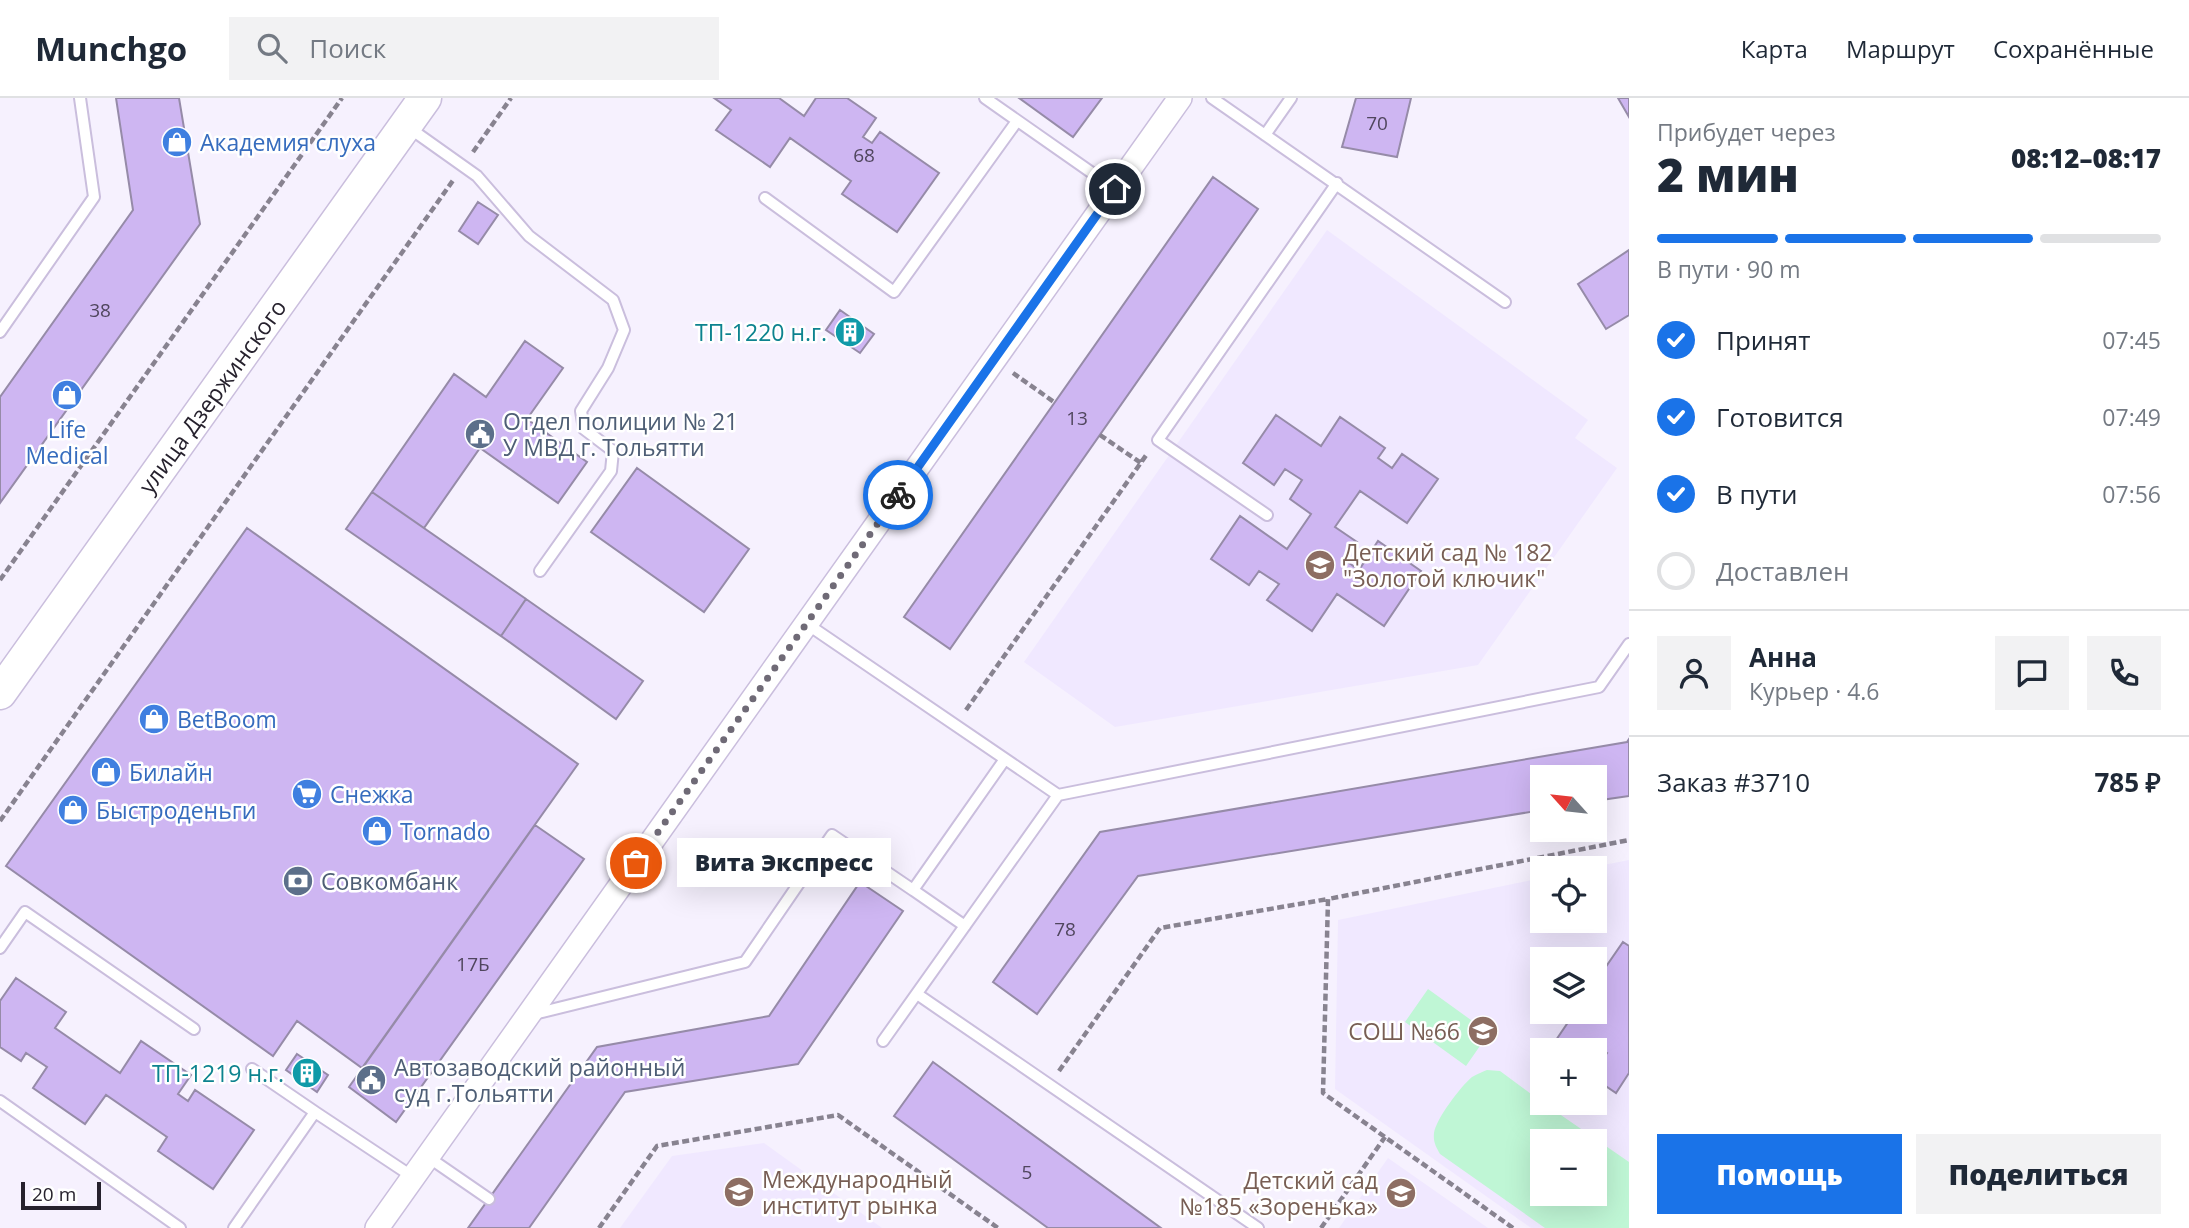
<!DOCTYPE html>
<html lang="ru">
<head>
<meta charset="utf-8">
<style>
  body { margin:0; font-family:"Open Sans",sans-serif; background:#f2f2f3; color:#1f2937; height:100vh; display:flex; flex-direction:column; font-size:26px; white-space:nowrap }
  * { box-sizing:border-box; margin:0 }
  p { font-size:23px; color:#747a83 }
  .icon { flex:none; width:38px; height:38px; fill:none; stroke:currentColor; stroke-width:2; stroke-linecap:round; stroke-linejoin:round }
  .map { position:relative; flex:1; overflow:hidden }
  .side { display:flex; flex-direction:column; background:#fff; width:560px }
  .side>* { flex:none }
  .needle { width:46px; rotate:297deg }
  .fabs { position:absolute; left:1530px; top:667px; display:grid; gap:14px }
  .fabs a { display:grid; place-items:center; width:77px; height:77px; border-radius:0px; background:#fff; box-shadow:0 7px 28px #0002; font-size:35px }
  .scale { position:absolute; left:21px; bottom:18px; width:80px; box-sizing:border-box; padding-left:7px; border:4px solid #26212d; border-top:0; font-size:19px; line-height:24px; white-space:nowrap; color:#26212d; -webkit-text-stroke:5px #fff; paint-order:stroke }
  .pin { position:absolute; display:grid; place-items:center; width:60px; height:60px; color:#fff; margin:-30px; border:4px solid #fff; border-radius:50%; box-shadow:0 2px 7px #0007 }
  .courier { position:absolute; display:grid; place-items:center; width:70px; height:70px; margin:-35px; border:5px solid #1a73e8; border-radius:50%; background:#fff; color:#222; box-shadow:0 2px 9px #0007 }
  .bubble { position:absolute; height:49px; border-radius:0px; background:#fff; box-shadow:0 7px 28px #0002; font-size:23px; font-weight:800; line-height:49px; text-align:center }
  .headline em { font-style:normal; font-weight:800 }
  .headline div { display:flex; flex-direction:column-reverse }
  .headline { display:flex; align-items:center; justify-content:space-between; height:119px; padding:0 28px }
  h1 { font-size:46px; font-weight:800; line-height:52px }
  .bar { display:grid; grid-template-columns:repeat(4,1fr); gap:10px 7px; align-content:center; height:84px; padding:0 28px }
  .bar i { height:9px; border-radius:5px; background:#e0e1e3 }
  .bar .on { background:#1a73e8 }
  .bar p { grid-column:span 4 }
  .line { display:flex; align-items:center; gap:18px; padding:0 28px; border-top:2px solid #e0e1e3 }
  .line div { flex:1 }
  .round { display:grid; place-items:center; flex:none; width:74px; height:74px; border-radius:0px; background:#f2f2f3 }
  ol { padding:0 28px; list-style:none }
  li { display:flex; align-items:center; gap:21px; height:77px }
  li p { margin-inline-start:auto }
  li .icon { padding:7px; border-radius:50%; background:#1a73e8; color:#fff; stroke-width:4 }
  li:last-child { color:#747a83 }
  li i { width:38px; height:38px; border:4px solid #e0e1e3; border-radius:50% }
  .primary-button { display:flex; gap:14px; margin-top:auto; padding:14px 28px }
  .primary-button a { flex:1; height:80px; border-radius:0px; background:#1a73e8; color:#fff; font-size:28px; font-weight:800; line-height:80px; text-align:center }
  .primary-button a+a { background:#f2f2f3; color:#1f2937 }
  header { display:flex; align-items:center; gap:42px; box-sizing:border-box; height:98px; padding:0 35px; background:#fff; border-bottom:2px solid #e0e1e3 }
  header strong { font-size:33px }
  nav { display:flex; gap:38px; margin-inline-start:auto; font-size:24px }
  .search { width:490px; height:63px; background:#f2f2f3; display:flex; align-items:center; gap:18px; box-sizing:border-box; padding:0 24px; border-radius:0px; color:#747a83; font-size:26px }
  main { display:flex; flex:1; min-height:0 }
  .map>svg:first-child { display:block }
  .built { fill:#f0e8ff; fill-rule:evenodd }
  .green { fill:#bff6d5; fill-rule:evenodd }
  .building { fill:#ceb6f2; stroke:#968ba8; stroke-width:2 }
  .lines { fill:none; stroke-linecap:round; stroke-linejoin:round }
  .service-casing { stroke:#cabedd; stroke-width:14 }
  .minor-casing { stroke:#cabedd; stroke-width:26 }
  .secondary-casing { stroke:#cabedd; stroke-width:35 }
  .path { stroke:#888390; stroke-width:4.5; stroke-dasharray:7 3.5; stroke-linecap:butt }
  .service { stroke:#fff; stroke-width:10 }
  .minor { stroke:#fff; stroke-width:23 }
  .secondary { stroke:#fff; stroke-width:32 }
  .done { stroke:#6f6a76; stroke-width:7; stroke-dasharray:0 12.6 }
  .route { stroke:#1a73e8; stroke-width:9 }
  .labels { text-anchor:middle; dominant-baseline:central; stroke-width:5; stroke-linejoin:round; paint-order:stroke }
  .number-label { font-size:19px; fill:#50465e }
  .shop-label { font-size:23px; fill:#366cbe; stroke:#fff; text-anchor:start }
  .culture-label { font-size:23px; fill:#0d838f; stroke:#fff; text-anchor:end }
  .street-label { font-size:23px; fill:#26212d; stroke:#fff }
  .service-label { font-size:23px; fill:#4e5e75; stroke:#fff; text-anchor:start }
  .education-label { font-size:23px; fill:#785e54; stroke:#fff; text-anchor:start }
</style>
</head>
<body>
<header>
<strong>Munchgo</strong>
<div class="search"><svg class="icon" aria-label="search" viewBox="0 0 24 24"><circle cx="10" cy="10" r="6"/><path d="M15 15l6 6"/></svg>Поиск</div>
<nav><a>Карта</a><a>Маршрут</a><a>Сохранённые</a></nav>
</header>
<main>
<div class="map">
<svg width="1629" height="1130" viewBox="0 0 1629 1130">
  <rect width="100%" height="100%" fill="#f6f1fe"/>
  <!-- built -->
  <path class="built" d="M1327 132 1588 322 1575 340 1617 370 1478 567 1115 629 1024 564Z
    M1629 762V1130H1531L1335 991 1338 822 1542 780V822H1594V770H1589ZM1542 861H1594V914H1542ZM1542 952H1594V1004H1542ZM1542 1043H1594V1096H1542Z
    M764 1045 882 1130H620L672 1058Z
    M1388 1060 1488 1130H1339Z"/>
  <!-- green -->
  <path class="green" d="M1428 891 1489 935 1466 968 1405 924Z
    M1487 972 1500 973 1542 1004 1629 1064V1130H1545L1440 1056C1436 1049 1433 1044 1434 1035 1436 1021 1461 988 1472 979 1477 976 1482 974 1487 972ZM1542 1043H1594V1096H1542Z"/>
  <!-- building -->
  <path class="building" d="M116 0H179L200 126 0 405V299L133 112Z
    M714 0H779L804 18 816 0H847L876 20 863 39 872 45 880 34 939 75 897 134 842 96 851 83 790 40 770 69 716 32 731 12Z
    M1019 0H1102L1073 39Z
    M1356 0H1411L1397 59 1342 49Z
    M1618 0H1629V19Z
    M1213 79 1258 111 950 551 904 519Z
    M478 104 498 117 478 146 459 133Z
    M1629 152V217L1606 231 1578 186Z
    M840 212 874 236 860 255 826 232Z
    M525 243 563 270 527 321 587 364 558 405 480 350 424 430 372 394 454 276 486 299Z
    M1276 317 1321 348 1340 319 1385 350 1378 360 1392 370 1402 356 1438 381 1407 425 1360 393 1335 429 1357 444 1345 462 1359 472 1378 443 1421 473 1384 528 1337 496 1312 533 1267 502 1279 486 1259 473 1249 487 1211 461 1240 418 1287 451 1311 416 1290 401 1302 382 1285 371 1274 387 1243 365Z
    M637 370 749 451 704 514 591 434Z
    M372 394 526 501 501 538 346 431Z
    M247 430 578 666 362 970 297 923 273 958 6 768Z
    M526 501 643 583 616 621 501 538Z
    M1629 641V698L1594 703V679H1542V712L1138 778 1037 916 993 884 1100 734 1627 644Z
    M535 727 584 761 396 1024 349 989Z
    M860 784 903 813 798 966 625 994 529 1130H468L597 949 769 918Z
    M1623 844 1629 848V975L1616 995 1594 980V974L1607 955 1590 944 1585 952H1558L1552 948 1575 914H1594V886Z
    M16 880 66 914 55 930 120 975 141 943 191 977 178 996 188 1003 195 992 254 1032 213 1091 158 1053 167 1039 106 997 85 1026 33 990 47 969 26 955 21 963 0 949V903Z
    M297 956 328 977 317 994 286 972Z
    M933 964 1161 1130H1048L894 1018Z"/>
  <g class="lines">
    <!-- service casing -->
    <g class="service-casing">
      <path id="service" d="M985 0 1115 91
        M1212 0 1505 204
        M408 29 477 78 529 138 613 202 624 232 608 270 581 313 584 331 613 353 611 373 540 473
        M1265 37 1291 0
        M765 100 894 194 1017 23
        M0 234 94 99 80 0
        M1267 417 1158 342 1337 85
        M807 526 1058 697
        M913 792 965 828
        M0 850 25 814 194 931
        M917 896 1258 1130
        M534 916 745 864 832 737 913 792 1005 661
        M883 943 1058 697 1599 589 1629 546
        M252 971 315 1014
        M0 1003 180 1130
        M428 1059 489 1101
        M234 1130 315 1014 413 1079"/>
    </g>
    <!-- minor casing -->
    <g class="minor-casing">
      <path id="minor" d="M377 1130 1180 0"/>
    </g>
    <!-- secondary casing -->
    <g class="secondary-casing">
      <path id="secondary" d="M0 595 425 0"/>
    </g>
    <!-- path -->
    <path class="path" d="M473 54 511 0
      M1013 275 1054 304
      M1100 337 1141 365
      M0 482 342 0
      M966 612 1147 356
      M0 723 454 81
      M1059 973 1160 830 1328 801
      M599 1130 657 1048 838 1017 998 1130
      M1321 1130 1385 1039
      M1513 1130 1323 995 1328 801 1629 742"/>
    <!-- service -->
    <use href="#service" class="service"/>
    <!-- minor -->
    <use href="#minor" class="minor"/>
    <!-- secondary -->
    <use href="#secondary" class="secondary"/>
  </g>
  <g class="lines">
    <!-- done -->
    <path class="done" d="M636 765 898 397"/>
    <!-- route -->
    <path class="route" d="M898 397 1115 91"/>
  </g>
  <!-- icons -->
  <defs>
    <g id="shop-disc" transform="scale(1.575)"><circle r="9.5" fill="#3f7fe0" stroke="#fff"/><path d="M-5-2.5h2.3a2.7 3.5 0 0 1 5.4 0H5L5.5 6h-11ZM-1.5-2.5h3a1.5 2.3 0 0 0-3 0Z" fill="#fff"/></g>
    <g id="building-disc" transform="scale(1.575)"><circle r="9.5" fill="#0f9aa8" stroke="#fff"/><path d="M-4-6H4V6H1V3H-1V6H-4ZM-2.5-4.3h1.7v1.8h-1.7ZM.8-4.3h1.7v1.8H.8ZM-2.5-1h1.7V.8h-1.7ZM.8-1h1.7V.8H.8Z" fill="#fff"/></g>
    <g id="civic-disc" transform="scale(1.575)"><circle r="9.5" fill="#5c6f8a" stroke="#fff"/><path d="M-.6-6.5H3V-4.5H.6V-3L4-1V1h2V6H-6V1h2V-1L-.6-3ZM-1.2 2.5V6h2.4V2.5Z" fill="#fff"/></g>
    <g id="school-disc" transform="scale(1.575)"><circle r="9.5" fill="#8d6e63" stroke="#fff"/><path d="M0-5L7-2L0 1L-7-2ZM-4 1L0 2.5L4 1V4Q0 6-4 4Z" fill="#fff"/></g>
    <g id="supermarket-disc" transform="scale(1.575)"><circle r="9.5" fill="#3f7fe0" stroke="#fff"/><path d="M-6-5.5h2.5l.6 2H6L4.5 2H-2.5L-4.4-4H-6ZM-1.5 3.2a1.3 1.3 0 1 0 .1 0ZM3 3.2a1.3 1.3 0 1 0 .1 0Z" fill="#fff"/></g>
    <g id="bank-disc" transform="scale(1.575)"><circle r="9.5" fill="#5c6f8a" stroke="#fff"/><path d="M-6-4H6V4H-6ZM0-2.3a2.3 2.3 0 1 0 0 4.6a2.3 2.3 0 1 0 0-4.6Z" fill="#fff"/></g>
    <g id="university-disc" transform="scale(1.575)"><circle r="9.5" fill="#8d6e63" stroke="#fff"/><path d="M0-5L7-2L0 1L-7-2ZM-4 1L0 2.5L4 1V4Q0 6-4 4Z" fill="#fff"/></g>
  </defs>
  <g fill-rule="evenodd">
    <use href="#shop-disc" x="177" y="44"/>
    <use href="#building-disc" x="850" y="234"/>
    <use href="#shop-disc" x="67" y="297"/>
    <use href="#civic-disc" x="480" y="336"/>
    <use href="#school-disc" x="1320" y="467"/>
    <use href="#shop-disc" x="154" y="621"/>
    <use href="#shop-disc" x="106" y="674"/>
    <use href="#supermarket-disc" x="307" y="696"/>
    <use href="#shop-disc" x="73" y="712"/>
    <use href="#shop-disc" x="377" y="733"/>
    <use href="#bank-disc" x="298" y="783"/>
    <use href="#school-disc" x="1483" y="933"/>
    <use href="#building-disc" x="307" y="975"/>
    <use href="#civic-disc" x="371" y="982"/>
    <use href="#university-disc" x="739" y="1094"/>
    <use href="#school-disc" x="1401" y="1095"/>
  </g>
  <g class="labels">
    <!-- number labels -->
    <g class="number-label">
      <text x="1377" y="25">70</text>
      <text x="864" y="57">68</text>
      <text x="100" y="212">38</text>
      <text x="1077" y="320">13</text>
      <text x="1065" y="831">78</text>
      <text x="473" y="866">17Б</text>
      <text x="1027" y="1074">5</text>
    </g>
    <!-- shop labels -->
    <g class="shop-label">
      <text x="200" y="44">Академия слуха</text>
      <text x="67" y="331" text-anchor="middle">Life<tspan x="67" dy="26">Medical</tspan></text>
      <text x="177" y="621">BetBoom</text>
      <text x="129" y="674">Билайн</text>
      <text x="330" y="696">Снежка</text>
      <text x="96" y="712">Быстроденьги</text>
      <text x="400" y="733">Tornado</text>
    </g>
    <!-- culture labels -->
    <g class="culture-label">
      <text x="827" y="234">ТП-1220 н.г.</text>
      <text x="284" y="975">ТП-1219 н.г.</text>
    </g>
    <!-- street labels -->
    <g class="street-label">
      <text transform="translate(212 298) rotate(-54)">улица Дзержинского</text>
    </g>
    <!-- service labels -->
    <g class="service-label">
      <text x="503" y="323">Отдел полиции № 21<tspan x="503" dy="26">У МВД г. Тольятти</tspan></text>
      <text x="321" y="783">Совкомбанк</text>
      <text x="394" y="969">Автозаводский районный<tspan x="394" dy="26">суд г.Тольятти</tspan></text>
    </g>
    <!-- education labels -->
    <g class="education-label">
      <text x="1343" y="454">Детский сад № 182<tspan x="1343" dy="26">"Золотой ключик"</tspan></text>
      <text x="1460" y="933" text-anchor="end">СОШ №66</text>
      <text x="762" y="1081">Международный<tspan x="762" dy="26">институт рынка</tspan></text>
      <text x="1378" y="1082" text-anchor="end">Детский сад<tspan x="1378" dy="26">№185 «Зоренька»</tspan></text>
    </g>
  </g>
</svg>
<div class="fabs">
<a><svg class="needle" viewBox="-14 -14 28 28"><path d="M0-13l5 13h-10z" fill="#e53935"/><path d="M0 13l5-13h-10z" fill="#747a83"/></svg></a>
<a><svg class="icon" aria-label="locate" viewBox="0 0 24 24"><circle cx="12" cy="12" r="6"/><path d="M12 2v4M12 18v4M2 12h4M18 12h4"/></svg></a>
<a><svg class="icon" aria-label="layers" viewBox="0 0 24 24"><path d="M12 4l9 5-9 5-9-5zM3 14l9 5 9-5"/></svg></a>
<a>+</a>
<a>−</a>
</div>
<div class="scale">20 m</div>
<div class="pin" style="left:636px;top:765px;background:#ea580c"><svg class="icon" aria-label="bag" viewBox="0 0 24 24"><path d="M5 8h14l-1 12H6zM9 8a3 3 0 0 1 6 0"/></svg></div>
<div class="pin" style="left:1115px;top:91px;background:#1f2937"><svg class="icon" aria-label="home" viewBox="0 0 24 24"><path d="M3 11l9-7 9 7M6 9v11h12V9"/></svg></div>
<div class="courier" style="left:898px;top:397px"><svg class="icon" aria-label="bike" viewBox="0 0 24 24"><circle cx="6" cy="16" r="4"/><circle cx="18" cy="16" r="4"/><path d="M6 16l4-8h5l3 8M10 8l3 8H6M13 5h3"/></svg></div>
<div class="bubble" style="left:677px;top:740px;width:214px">Вита Экспресс</div>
</div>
<section class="side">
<div class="headline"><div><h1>2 мин</h1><p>Прибудет через</p></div><em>08:12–08:17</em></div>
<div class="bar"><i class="on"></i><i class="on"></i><i class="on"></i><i></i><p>В пути · 90 m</p></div>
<ol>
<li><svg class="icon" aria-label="check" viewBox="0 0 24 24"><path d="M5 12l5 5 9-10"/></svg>Принят<p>07:45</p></li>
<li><svg class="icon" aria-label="check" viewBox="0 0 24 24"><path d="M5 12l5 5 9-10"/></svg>Готовится<p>07:49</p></li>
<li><svg class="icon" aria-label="check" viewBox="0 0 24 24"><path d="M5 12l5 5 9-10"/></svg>В пути<p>07:56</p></li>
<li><i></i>Доставлен</li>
</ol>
<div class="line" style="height:126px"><a class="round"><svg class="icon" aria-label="person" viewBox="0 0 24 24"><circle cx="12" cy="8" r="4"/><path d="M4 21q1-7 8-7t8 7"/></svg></a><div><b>Анна</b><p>Курьер · 4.6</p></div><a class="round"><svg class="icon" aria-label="chat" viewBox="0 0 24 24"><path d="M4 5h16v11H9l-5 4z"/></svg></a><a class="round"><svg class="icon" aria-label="phone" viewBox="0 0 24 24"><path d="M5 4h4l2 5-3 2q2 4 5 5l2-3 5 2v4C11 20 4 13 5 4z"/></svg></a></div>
<div class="line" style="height:91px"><div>Заказ #3710</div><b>785 ₽</b></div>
<div class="primary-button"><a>Помощь</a><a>Поделиться</a></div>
</section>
</main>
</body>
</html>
